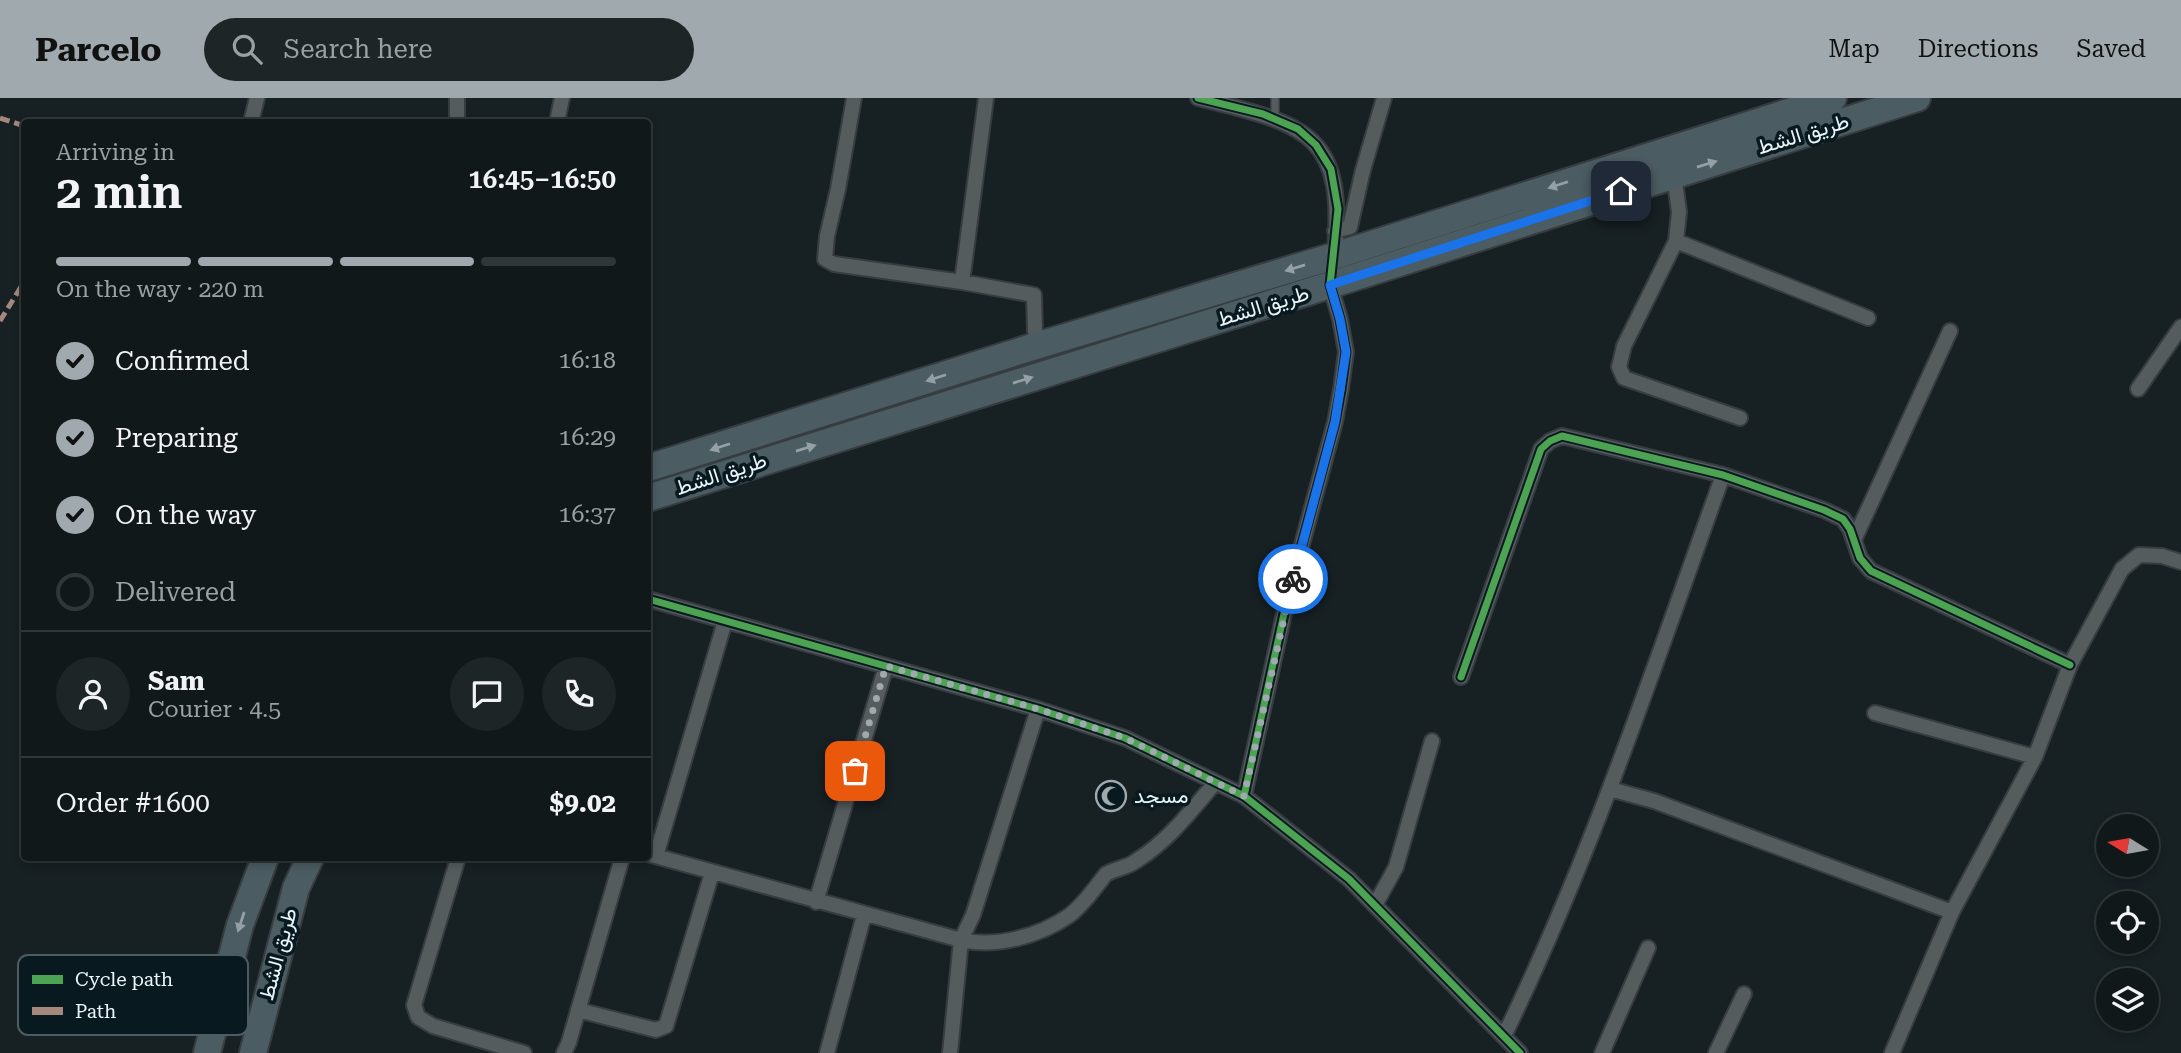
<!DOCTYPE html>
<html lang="en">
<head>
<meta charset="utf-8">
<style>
  body { margin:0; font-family:"Roboto Serif",Vazirmatn,serif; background:#1e2527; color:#f1f3f6; height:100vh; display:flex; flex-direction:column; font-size:26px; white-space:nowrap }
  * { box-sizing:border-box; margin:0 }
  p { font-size:23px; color:#9ca0a2 }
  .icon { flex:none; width:38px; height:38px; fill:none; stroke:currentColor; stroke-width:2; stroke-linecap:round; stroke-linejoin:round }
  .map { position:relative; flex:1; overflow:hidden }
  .side { position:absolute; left:21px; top:21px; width:630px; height:742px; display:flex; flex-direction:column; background:#11181a; border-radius:7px; box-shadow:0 4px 10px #0003,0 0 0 2px #303739 }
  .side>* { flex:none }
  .needle { width:46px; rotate:281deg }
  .buttons { position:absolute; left:2096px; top:716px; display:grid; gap:14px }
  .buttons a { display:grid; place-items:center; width:63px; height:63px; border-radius:50%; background:#11181a; box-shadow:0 4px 10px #0003,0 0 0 2px #303739; font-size:35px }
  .pin { position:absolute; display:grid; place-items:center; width:60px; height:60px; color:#fff; margin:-30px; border-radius:14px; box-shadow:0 4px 10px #0006 }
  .courier { position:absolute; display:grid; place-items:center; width:70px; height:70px; margin:-35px; border:5px solid #1a73e8; border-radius:50%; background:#fff; color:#222; box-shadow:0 2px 9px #0007 }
  .head em { font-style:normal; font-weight:600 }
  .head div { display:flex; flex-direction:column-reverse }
  .head { display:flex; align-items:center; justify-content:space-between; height:119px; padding:0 35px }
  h1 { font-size:46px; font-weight:600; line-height:52px }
  .bar { display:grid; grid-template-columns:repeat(4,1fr); gap:10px 7px; align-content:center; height:84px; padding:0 35px }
  .bar i { height:9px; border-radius:5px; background:#303739 }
  .bar .on { background:#a0aaae }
  .bar p { grid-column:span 4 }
  .line { display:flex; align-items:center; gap:18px; padding:0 35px; border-top:2px solid #303739 }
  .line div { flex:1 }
  .round { display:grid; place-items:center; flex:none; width:74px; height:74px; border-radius:37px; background:#1e2527 }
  ol { padding:0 35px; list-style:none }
  li { display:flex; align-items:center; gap:21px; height:77px }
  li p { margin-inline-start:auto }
  li .icon { padding:7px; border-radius:50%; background:#a0aaae; color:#111; stroke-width:4 }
  li:last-child { color:#9ca0a2 }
  li i { width:38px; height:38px; border:4px solid #303739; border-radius:50% }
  header { display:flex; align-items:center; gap:42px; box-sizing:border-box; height:98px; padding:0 35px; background:#a0aaae; color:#111 }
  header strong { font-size:33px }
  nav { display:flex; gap:38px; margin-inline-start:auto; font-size:24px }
  .search { width:490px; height:63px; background:#1e2527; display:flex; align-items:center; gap:18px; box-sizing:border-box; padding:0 24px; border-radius:38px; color:#9ca0a2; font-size:26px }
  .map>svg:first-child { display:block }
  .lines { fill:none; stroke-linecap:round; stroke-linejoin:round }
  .lane-casing { stroke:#363c3f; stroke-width:10 }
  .street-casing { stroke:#363c3f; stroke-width:18 }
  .highway-casing { stroke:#363c3f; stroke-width:30 }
  .lane { stroke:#555c5e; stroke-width:7 }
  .street { stroke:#555c5e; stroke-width:14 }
  .highway { stroke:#4b5c62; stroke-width:26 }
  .quiet { stroke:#a5887d; stroke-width:5; stroke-dasharray:10 5; stroke-linecap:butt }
  .cycleway-casing { stroke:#081a20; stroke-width:11 }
  .cycleway { stroke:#4ca352; stroke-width:7 }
  .oneway { fill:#93a1a6 }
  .done { stroke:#a0aaae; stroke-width:7; stroke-dasharray:0 12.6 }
  .route { stroke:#1a73e8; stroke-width:9 }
  .labels { text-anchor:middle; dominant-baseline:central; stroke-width:7; stroke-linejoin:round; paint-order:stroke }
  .street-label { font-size:21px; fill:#eaf5f9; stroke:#081a20 }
  .poi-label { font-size:21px; fill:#eaf5f9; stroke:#081a20; text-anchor:start }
  .key { fill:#081a20; stroke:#4c5c61; stroke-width:2 }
  .key-label { font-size:19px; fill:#eaf5f9 }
</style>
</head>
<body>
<header>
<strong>Parcelo</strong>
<div class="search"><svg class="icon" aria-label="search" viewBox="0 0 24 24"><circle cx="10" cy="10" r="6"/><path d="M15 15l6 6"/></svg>Search here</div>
<nav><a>Map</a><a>Directions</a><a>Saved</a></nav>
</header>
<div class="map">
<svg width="2181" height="955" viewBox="0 0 2181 955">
  <rect width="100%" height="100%" fill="#172023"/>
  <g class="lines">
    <!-- lane casing -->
    <g class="lane-casing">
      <path id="lane" d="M1275 0V21"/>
    </g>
    <!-- street casing -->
    <g class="street-casing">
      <path id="street" d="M457 0V24
        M854 0 838 91 827 138 825 161 834 166 962 184
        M986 0 962 184 1034 197 1035 233 1039 247
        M1198 0C1309 27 1347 35 1334 162
        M251 24 257 0
        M557 24 562 0
        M1674 76 1679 114 1676 143 1624 248 1619 269 1624 280 1740 320
        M1335 133 1350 129 1363 72 1384 0
        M1676 143 1868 220
        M2138 291 2181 229
        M1854 442 1950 233
        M648 501 1038 611 1125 640 1244 698 1349 781 1520 955
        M1461 579 1541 351 1550 343 1562 338 1723 377 1824 412 1843 421 1850 431 1860 460 1871 473 2070 567
        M1875 615 2035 659
        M1610 691 1654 703 1952 814
        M1244 698 1287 502 1335 324 1341 291 1346 254 1340 221 1330 187V182
        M648 756 961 842 973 817 1038 611
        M656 758 725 523
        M458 760 414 907 418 919 433 928 524 955
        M816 804 886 568
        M1375 807 1396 769 1432 643
        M578 912 656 932 666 928 712 775
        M1504 938C1592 757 1655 566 1723 377
        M564 955 569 944 622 760
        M827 955 864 817
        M950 955 961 842C997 850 1040 838 1070 817 1084 806 1095 790 1106 776 1116 770 1127 770 1136 763 1167 744 1191 713 1214 686
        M1602 955 1648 850
        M1716 955 1744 896
        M1892 955 1952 814 2035 659 2070 567 2122 471 2139 457 2162 458 2181 464"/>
    </g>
    <!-- highway casing -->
    <g class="highway-casing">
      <path id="highway" d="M648 370 1039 247 1334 158 1833 0
        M648 400 1330 187 1917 0
        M207 955 240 827 265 760
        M253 955 296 790 310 760"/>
    </g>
    <!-- lane -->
    <use href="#lane" class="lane"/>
    <!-- street -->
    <use href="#street" class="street"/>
    <!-- highway -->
    <use href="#highway" class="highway"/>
    <!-- quiet -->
    <path class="quiet" d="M0 20 24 28
      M0 223 24 184"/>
    <!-- cycleway casing -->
    <g class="cycleway-casing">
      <path id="cycleway" d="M1198 0 1263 16 1298 31 1316 47 1331 71 1338 111 1330 187 1340 221 1346 254 1341 291 1335 324 1287 502 1244 698
        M648 501 1038 611 1125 640 1244 698 1349 781 1520 955
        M1461 579 1541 351 1550 343 1562 338 1723 377 1824 412 1843 421 1850 431 1860 460 1871 473 2070 567"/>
    </g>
    <!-- cycleway -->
    <use href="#cycleway" class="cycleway"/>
  </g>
  <!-- one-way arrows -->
  <defs><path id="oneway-solid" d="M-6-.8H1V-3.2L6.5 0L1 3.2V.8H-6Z" transform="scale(1.75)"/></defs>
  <g class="oneway">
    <use href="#oneway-solid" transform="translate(1707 66) rotate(-17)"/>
    <use href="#oneway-solid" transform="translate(1558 87) rotate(162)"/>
    <use href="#oneway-solid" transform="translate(1295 170) rotate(163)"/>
    <use href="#oneway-solid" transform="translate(936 280) rotate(162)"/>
    <use href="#oneway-solid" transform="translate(1023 282) rotate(-17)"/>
    <use href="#oneway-solid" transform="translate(720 349) rotate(162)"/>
    <use href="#oneway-solid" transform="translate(806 350) rotate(-17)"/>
    <use href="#oneway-solid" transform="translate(241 824) rotate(108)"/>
  </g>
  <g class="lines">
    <!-- done -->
    <path class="done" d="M855 673 886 568 1038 611 1125 640 1244 698 1293 481"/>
    <!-- route -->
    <path class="route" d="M1293 481 1335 324 1346 254 1340 221 1330 187 1621 93"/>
  </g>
  <!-- icons -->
  <defs>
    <g id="mosque-ring" transform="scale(1.575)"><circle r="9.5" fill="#081a20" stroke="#a0aaae" stroke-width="1.5"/><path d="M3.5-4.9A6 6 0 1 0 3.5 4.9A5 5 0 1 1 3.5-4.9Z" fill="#a0aaae"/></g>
  </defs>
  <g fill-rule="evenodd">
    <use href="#mosque-ring" x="1111" y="698"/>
  </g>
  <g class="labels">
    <!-- street labels -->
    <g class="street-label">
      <text transform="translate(1803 36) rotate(-17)">طريق الشط</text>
      <text transform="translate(1263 208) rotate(-17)">طريق الشط</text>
      <text transform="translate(721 376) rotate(-18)">طريق الشط</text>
      <text transform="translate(278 856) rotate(-75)">طريق الشط</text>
    </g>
    <!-- poi labels -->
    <g class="poi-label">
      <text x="1134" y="698">مسجد</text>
    </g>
  </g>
  <!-- legend -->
  <rect x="18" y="857" width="230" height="80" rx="10" class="key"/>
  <rect x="32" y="877" width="31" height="9" fill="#4ca352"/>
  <rect x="32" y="909" width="31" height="8" fill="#a5887d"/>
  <g class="key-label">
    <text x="75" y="888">Cycle path</text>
    <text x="75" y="920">Path</text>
  </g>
</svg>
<div class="buttons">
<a><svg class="needle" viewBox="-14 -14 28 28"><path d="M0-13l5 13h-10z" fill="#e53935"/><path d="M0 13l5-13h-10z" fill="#9ca0a2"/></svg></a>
<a><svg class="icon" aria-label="locate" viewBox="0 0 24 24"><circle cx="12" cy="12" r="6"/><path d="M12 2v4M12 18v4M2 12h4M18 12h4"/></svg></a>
<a><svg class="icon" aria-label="layers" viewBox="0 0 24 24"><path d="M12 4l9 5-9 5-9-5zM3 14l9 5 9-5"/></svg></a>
</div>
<div class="pin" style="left:855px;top:673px;background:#ea580c"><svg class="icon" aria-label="bag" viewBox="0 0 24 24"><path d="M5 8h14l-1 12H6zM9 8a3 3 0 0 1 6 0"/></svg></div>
<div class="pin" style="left:1621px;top:93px;background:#1f2937"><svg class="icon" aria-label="home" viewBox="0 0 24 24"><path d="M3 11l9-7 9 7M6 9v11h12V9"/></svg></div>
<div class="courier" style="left:1293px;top:481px"><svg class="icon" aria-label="bike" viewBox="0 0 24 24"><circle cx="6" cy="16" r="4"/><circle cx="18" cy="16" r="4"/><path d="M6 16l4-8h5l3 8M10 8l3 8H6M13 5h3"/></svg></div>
<section class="side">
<div class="head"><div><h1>2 min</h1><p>Arriving in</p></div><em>16:45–16:50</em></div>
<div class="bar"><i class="on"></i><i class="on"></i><i class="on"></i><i></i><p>On the way · 220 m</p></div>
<ol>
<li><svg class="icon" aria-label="check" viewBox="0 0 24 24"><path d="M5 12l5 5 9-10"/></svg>Confirmed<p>16:18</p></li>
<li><svg class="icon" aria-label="check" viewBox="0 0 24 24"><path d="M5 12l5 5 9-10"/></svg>Preparing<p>16:29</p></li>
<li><svg class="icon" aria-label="check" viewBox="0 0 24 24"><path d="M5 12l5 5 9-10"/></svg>On the way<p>16:37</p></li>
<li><i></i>Delivered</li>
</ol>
<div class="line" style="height:126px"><a class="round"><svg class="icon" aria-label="person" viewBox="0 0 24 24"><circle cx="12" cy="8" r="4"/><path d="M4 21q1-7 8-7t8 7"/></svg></a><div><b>Sam</b><p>Courier · 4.5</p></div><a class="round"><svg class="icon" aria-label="chat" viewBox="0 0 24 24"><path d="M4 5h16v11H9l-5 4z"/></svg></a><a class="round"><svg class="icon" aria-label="phone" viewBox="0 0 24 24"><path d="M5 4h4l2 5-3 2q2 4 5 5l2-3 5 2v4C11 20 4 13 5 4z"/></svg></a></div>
<div class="line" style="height:91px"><div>Order #1600</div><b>$9.02</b></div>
</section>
</div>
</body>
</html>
